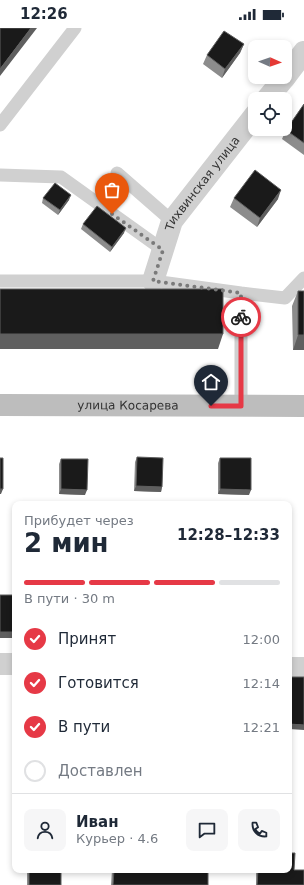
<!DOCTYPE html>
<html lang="ru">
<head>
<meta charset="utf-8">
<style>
  body { margin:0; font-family:"DejaVu Sans",sans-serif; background:#f6f6f7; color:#1f2937; height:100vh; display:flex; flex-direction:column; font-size:15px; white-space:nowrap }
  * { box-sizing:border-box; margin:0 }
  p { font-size:13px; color:#747a83 }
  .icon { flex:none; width:22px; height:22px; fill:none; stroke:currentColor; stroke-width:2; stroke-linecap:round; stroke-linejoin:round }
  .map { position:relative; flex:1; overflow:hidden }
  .sheet { position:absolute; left:12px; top:473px; width:280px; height:372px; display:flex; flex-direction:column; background:#fff; border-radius:8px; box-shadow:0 2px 6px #0003 }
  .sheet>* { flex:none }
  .needle { width:26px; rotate:92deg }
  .fabs { position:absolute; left:248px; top:12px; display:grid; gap:8px }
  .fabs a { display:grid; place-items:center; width:44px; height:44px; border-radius:8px; background:#fff; box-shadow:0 2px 6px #0003; font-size:20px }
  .pin { position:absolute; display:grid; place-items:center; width:34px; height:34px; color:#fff; margin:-41px -17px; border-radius:50% 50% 50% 0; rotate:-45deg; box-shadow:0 0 4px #0007 }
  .pin .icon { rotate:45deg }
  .courier { position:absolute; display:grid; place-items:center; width:40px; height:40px; margin:-20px; border:3px solid #e63946; border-radius:50%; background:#fff; color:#222; box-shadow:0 1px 5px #0007 }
  .overview em { font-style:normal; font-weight:600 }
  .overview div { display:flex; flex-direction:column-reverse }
  .overview { display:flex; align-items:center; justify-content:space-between; height:68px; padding:0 12px }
  h1 { font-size:26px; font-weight:600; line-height:30px }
  .bar { display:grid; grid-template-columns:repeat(4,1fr); gap:6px 4px; align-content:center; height:48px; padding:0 12px }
  .bar i { height:5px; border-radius:3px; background:#e0e1e3 }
  .bar .current { background:#e63946 }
  .bar p { grid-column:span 4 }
  .line { display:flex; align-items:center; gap:10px; padding:0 12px; border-top:1px solid #e0e1e3 }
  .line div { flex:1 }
  .round { display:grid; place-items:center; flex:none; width:42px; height:42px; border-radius:8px; background:#f6f6f7 }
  ol { padding:0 12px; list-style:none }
  li { display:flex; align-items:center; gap:12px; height:44px }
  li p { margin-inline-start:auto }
  li .icon { padding:4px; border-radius:50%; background:#e63946; color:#fff; stroke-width:4 }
  li:last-child { color:#747a83 }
  li i { width:22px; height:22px; border:2px solid #e0e1e3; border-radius:50% }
  .status { display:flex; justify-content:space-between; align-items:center; height:28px; padding:0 20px; background:#fff; direction:ltr }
  .status svg { height:11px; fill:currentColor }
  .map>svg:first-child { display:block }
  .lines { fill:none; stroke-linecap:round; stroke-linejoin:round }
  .lane { stroke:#d0d0d0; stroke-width:13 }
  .street { stroke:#d0d0d0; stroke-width:22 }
  .secondary { stroke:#bdbdbd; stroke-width:22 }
  .wall { fill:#8c8c8c }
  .shaded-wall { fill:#5f5f5f }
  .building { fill:#1a1a1a; stroke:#5f5f5f }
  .done { stroke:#7a7a7a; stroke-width:4; stroke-dasharray:0 7.2 }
  .route { stroke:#e63946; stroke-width:5 }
  .labels { text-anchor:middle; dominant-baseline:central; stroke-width:4; stroke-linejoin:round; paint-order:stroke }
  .street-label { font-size:12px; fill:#333; stroke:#fff }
</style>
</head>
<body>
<div class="status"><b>12:26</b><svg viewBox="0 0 49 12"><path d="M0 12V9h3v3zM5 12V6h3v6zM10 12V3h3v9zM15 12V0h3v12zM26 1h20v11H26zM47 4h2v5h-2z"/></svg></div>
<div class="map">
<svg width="304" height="857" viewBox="0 0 304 857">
  <rect width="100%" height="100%" fill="#fff"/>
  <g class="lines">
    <!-- lane -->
    <path class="lane" d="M0 97 75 0
      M117 145 172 193
      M0 147 61 149 163 222
      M0 253H153L241 265V378
      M241 265 285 270 304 250"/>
    <!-- street -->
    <g class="street">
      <path d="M285 49 304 24"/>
      <path d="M267 71 285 49"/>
      <path id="s1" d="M153 253 172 193 255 87"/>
      <path d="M0 636H15"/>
      <path d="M289 640H304"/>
    </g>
    <!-- secondary -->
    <path class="secondary" id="s2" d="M0 377 304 378"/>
  </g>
  <!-- wall -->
  <path class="wall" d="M244 16 240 25 222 50 203 36 207 27Z
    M304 76V127L282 111 286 102Z
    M43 170 69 172 58 187 42 175Z
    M234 170 278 171 257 199 230 179Z
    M83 196 124 205 110 224 81 201Z
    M298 263 304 322H293L292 278Z
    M137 429 162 459 161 464 134 463 135 434Z
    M220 430 249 467 218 466V435Z
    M61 431 85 467 59 466V436Z
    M27 842H61V857H27Z
    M112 842H208V857H111Z
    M256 842H294L304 857H256Z"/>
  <!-- shaded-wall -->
  <path class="shaded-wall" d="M31 0H37L0 48V41Z
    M244 16 240 25 222 50 225 41Z
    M281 162 278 171 257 199 260 190Z
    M71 167 69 172 58 187 60 182Z
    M126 200 124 205 110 224 112 219Z
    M0 306H223L218 321H0Z
    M298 307H304V322H293Z
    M136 458 162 459 161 464 134 463Z
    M0 461H3L1 466H0Z
    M61 461 87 462 85 467 59 466Z
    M220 461 251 462 249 467 218 466Z
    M0 604H15V610H0Z
    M289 696 304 697V702L289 701Z"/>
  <!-- building -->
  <path class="building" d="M0 0H31L0 41Z
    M224 3 244 16 225 41 207 27Z
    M304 76V115L286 102Z
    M255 142 281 162 260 190 234 170Z
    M55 155 71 167 60 182 43 170Z
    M97 178 126 200 112 219 83 196Z
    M0 261H223V306H0Z
    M298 263H304V307H298Z
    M137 429 163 430 162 459 136 458Z
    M0 430H3V461H0Z
    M220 430H251V462L220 461Z
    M61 431H88L87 462 61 461Z
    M0 567H15V604H0Z
    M289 649H304V697L289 696Z
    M289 825H295L294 842H304V857H257L258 842H289Z
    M29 842H61V857H29Z
    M114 842H208V857H113Z"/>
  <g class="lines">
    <!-- done -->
    <path class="done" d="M112 186 163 222 153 253 241 265V289"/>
    <!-- route -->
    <path class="route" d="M211 378H241V289"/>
  </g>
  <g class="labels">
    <!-- street labels -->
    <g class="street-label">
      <text stroke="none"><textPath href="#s1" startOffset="111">Тихвинская улица</textPath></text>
      <text stroke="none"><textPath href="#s2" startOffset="128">улица Косарева</textPath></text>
    </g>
  </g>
</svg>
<div class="fabs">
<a><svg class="needle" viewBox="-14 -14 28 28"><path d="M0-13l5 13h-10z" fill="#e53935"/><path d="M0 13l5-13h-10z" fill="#747a83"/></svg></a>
<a><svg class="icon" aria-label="locate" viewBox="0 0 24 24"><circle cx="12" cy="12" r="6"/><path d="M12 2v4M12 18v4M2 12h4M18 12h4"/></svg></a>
</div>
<div class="pin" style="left:112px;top:186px;background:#ea580c"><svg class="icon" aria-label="bag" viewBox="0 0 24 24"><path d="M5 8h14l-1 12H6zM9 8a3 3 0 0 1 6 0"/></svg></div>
<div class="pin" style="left:211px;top:378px;background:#1f2937"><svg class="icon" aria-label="home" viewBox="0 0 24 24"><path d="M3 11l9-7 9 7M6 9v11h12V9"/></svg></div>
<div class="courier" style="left:241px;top:289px"><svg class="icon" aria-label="bike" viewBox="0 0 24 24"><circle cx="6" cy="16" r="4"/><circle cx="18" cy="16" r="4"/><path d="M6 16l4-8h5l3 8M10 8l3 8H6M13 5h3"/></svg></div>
<section class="sheet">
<div class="overview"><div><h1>2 мин</h1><p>Прибудет через</p></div><em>12:28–12:33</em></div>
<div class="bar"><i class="current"></i><i class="current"></i><i class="current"></i><i></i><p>В пути · 30 m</p></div>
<ol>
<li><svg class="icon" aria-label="check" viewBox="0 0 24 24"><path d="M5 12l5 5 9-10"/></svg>Принят<p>12:00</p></li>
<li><svg class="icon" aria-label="check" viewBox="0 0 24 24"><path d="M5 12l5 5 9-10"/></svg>Готовится<p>12:14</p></li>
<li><svg class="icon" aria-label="check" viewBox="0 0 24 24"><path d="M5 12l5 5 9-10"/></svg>В пути<p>12:21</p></li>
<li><i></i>Доставлен</li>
</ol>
<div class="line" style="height:72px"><a class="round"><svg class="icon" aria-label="person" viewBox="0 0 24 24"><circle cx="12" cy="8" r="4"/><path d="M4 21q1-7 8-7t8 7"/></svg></a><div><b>Иван</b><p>Курьер · 4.6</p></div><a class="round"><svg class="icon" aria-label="chat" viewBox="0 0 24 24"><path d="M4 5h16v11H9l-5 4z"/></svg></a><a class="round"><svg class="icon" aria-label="phone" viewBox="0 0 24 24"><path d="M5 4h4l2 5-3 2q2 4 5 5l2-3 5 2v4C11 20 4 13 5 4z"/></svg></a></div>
</section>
</div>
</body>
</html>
